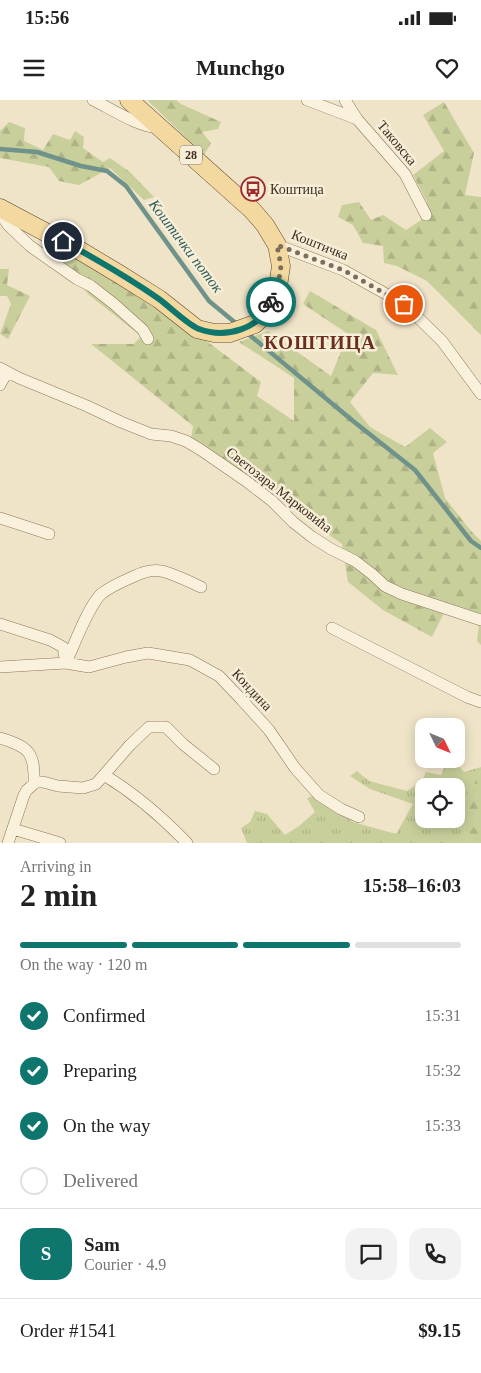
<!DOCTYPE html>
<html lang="en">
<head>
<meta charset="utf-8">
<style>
  body { margin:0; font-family:"Times New Roman",serif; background:#f2f2f2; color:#222; height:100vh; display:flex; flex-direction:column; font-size:19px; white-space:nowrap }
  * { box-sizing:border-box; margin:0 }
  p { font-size:16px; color:#767676 }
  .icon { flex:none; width:28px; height:28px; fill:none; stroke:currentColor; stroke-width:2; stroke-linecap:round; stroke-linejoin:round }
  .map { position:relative; height:743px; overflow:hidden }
  .side { display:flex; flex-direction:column; background:#fff; flex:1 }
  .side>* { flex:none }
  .needle { width:32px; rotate:133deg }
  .buttons { position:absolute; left:415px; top:618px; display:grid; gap:10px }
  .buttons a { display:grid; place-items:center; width:50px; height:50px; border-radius:10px; background:#fff; box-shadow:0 2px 12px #0003; font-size:25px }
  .pin { position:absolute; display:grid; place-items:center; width:42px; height:42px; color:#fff; margin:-21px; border:2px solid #fff; border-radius:50%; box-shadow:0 1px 5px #0007 }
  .courier { position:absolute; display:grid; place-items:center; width:50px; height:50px; margin:-25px; border:4px solid #0f766e; border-radius:50%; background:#fff; color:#222; box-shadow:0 1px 6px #0007 }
  .headline em { font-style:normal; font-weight:700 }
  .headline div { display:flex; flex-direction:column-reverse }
  .headline { display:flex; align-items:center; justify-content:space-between; height:85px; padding:0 20px }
  h1 { font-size:32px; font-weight:700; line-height:38px }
  .bar { display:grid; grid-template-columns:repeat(4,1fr); gap:8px 5px; align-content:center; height:60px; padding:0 20px }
  .bar i { height:6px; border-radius:4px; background:#e0e0e0 }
  .bar .current { background:#0f766e }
  .bar p { grid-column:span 4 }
  .line { display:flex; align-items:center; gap:12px; padding:0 20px; border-top:1px solid #e0e0e0 }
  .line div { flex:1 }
  .round { display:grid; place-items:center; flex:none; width:52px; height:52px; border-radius:15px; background:#f2f2f2 }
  ol { padding:0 20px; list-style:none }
  li { display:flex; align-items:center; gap:15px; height:55px }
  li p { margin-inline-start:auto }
  li .icon { padding:5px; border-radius:50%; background:#0f766e; color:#fff; stroke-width:4 }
  li:last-child { color:#767676 }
  li i { width:28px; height:28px; border:2px solid #e0e0e0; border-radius:50% }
  .status { display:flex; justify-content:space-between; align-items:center; height:35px; padding:0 25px; background:#fff; direction:ltr }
  .status svg { height:14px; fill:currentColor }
  header { display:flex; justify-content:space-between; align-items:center; height:65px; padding:0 20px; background:#fff; font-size:22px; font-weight:700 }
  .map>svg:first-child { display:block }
  .grass { fill:url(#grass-tufts); fill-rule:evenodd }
  .forest { fill:url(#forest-firs) }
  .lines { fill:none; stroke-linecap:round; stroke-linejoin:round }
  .stream { stroke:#6f938a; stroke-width:4.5 }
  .minor-casing { stroke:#8d765c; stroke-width:12 }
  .primary-casing { stroke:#5b4430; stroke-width:19 }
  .minor { stroke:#faf1dc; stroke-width:11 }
  .primary { stroke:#f3d9a0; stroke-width:18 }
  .done { stroke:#7c6e5b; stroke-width:5; stroke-dasharray:0 9 }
  .route { stroke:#0f766e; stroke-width:6 }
  .labels { text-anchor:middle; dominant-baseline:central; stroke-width:5; stroke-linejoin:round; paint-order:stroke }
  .shield { fill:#f7eed8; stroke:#756857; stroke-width:1 }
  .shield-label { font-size:12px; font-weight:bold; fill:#3d2e20 }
  .street-label { font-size:14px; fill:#3d2e20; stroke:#f7eed8 }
  .poi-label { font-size:14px; fill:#3d2e20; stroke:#f7eed8; text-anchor:start }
  .water-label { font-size:15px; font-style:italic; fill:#2f5d5a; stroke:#f7eed8 }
  .district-label { font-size:19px; font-weight:bold; letter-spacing:1px; fill:#6b2e1e; stroke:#f7eed8 }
</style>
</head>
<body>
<div class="status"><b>15:56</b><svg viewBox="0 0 49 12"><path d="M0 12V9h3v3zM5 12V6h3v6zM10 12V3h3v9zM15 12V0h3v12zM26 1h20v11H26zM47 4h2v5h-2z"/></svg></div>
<header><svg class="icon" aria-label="menu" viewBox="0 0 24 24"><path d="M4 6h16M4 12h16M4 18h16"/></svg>Munchgo<svg class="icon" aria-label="heart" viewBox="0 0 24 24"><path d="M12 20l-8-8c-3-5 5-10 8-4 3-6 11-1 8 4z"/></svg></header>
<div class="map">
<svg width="481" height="743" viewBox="0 0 481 743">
  <defs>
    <pattern id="grass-tufts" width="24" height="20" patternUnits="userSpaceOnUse" patternTransform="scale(1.25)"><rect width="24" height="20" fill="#c9cf9b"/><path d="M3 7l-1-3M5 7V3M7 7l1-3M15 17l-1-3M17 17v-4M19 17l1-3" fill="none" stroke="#aeb285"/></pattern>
    <pattern id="forest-firs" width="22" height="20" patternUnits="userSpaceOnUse" patternTransform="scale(1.25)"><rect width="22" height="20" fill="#c9cf9b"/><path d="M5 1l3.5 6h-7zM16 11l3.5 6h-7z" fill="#aeb285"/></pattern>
  </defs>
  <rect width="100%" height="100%" fill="#f0e4c8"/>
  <!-- grass -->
  <path class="grass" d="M448 659H453L464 672 481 667V671L461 707 467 742 466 743H247L241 728 250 722 255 711 267 714 285 735 299 726 315 712 307 698 313 696 353 722 396 734 413 704 370 689 350 676 357 671 369 681 407 691 422 681 426 672 441 675ZM424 686H456V719H424Z"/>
  <!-- forest -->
  <path class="forest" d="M147 0H176L181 4 221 22 218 29 202 32 211 43 204 55Z
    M444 2 474 53 465 95 481 97V235L427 181 397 166 384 163 383 146 363 143 353 125 338 117 342 105 359 102 371 120 383 115 406 130 421 120 427 102 413 75 444 51 423 15Z
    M9 22 25 28 24 41 43 50 53 34 70 40 75 31 84 37 83 48 103 62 110 58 130 72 154 97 144 100 110 68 79 85 59 81 49 67 0 58V31Z
    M46 147 88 162 164 209 261 282 257 296 294 321V278L239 242 268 231 331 276 348 234 303 204 310 191 376 230 398 275 373 273 350 302 370 327 405 347 430 328 447 342 433 353 445 398 471 431 481 441V545L477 541 479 525 444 513 432 537 383 510 348 482 342 444 191 338 193 326 91 244H134L141 236 89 195Z
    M0 169H9L7 185 30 196 8 239 0 234 11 204 7 196H0Z
    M481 671V743H466L467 742 461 707Z"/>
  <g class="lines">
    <!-- stream -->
    <path class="stream" d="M0 49 37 52 81 66 107 71 126 86 209 201 238 225
      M246 232 353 321 415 370 471 441 481 448"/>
    <!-- minor casing -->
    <g class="minor-casing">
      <path id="minor" d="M93 0C108 7 142 29 157 27
        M307 0 357 19
        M345 0 357 19 405 74 426 115
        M0 113 8 125 30 146 77 179 91 186 114 204 143 230 148 239
        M277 145 343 170 404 204 442 241 481 294
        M0 268 19 278 87 306 121 322 151 334 171 336 186 341 201 350 246 381 272 401 293 422 312 437 331 449 355 461 372 474 385 486 402 494 481 520
        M0 285 7 272
        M0 418 49 434
        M0 524 50 540 63 547 66 563
        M332 528 467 597 481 602
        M66 563C74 545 88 507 101 494 109 488 119 483 128 479 139 474 149 469 161 471 172 473 190 482 201 487
        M0 567 66 563 89 567 126 557 148 553 190 560 219 576 241 599 269 630 295 668 319 695 341 709 359 717
        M0 638C29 647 35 652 34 684
        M104 675C137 695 161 716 187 743
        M13 729 60 743
        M8 743 24 695 27 690 36 682H43L58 686 83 688 96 684 130 645 149 627H166L183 644 214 669"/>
    </g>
    <!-- primary casing -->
    <g class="primary-casing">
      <path id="primary" d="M0 108 79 150 119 174 159 199 197 229 214 233H230L255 224 268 211 278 186 281 166 277 145 265 125 252 110 129 0"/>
    </g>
    <!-- minor -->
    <use href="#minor" class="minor"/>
    <!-- primary -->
    <use href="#primary" class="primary"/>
  </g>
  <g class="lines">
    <!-- done -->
    <path class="done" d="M271 202 278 186 281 166 277 145 343 170 404 204"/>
    <!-- route -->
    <path class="route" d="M63 141C96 159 129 178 159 199 170 207 188 225 199 229 226 239 260 229 271 202"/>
  </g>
  <!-- icons -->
  <defs>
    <g id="bus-ring" transform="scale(1.25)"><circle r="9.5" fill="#f7eed8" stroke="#9e2a2b" stroke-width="1.5"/><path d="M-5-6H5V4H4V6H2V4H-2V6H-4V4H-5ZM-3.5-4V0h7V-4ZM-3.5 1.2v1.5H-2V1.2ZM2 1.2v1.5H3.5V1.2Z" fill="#9e2a2b"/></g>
  </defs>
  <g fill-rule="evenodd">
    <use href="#bus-ring" x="253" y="89"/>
  </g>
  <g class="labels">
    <!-- shield labels -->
    <rect class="shield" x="180" y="45.5" width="22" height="19" rx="4"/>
    <g class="shield-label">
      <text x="191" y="55">28</text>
    </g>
    <!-- street labels -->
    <g class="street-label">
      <text transform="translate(397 43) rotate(50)">Таковска</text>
      <text transform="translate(320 145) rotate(22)">Коштичка</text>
      <text transform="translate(279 390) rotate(38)">Светозара Марковића</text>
      <text transform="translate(252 590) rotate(47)">Кондина</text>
    </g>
    <!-- poi labels -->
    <g class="poi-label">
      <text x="270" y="89">Коштица</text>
    </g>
    <!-- water labels -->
    <g class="water-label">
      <text transform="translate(186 146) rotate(53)">Коштички поток</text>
    </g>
    <!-- district labels -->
    <g class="district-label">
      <text x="320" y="242">КОШТИЦА</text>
    </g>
  </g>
</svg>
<div class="buttons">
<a><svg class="needle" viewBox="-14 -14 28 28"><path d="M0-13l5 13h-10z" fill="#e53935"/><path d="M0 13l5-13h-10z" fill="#767676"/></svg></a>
<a><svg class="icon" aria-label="locate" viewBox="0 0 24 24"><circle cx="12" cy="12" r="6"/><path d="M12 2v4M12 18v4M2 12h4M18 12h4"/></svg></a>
</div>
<div class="pin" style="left:404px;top:204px;background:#ea580c"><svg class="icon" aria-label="bag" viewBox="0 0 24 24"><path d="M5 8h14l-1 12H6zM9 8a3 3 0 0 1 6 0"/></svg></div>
<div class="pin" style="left:63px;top:141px;background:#1f2937"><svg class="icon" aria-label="home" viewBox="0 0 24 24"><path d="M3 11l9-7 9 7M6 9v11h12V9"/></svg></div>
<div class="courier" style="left:271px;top:202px"><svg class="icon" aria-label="bike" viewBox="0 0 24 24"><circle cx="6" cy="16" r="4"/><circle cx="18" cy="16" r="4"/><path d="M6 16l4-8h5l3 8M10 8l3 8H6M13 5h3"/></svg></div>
</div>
<section class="side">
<div class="headline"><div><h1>2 min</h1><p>Arriving in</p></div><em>15:58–16:03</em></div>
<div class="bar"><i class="current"></i><i class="current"></i><i class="current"></i><i></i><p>On the way · 120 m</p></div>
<ol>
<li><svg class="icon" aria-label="check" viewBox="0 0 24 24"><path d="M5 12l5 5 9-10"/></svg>Confirmed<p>15:31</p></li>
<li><svg class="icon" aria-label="check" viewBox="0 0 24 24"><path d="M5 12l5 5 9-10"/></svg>Preparing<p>15:32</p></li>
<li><svg class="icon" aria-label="check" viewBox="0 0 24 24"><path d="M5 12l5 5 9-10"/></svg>On the way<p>15:33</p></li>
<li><i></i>Delivered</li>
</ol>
<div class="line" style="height:90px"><b class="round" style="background:#0f766e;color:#fff">S</b><div><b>Sam</b><p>Courier · 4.9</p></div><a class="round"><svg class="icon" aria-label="chat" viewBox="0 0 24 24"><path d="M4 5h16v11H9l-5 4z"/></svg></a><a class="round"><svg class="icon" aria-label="phone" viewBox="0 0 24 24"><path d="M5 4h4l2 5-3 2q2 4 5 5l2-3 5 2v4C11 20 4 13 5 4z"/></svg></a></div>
<div class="line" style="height:65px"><div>Order #1541</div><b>$9.15</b></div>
</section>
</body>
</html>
